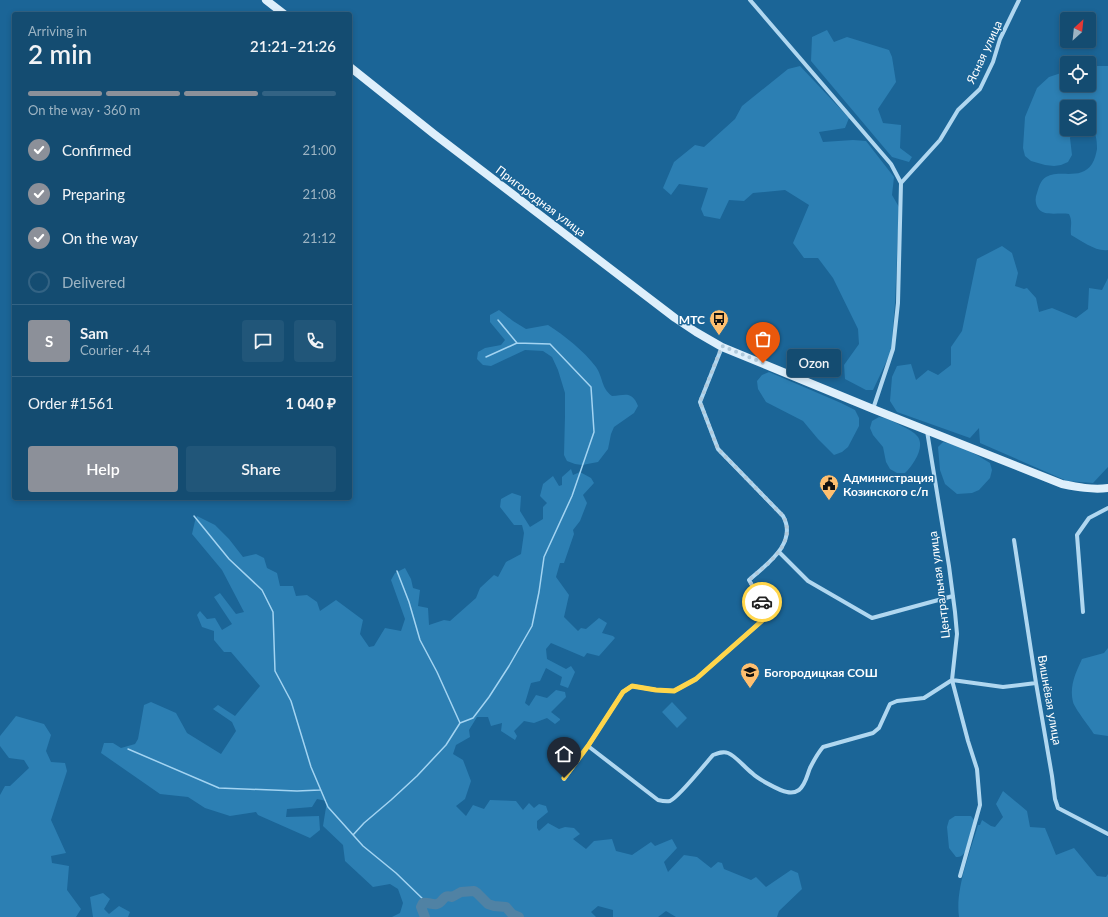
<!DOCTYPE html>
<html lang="en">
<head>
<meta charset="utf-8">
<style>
  body { margin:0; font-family:Lato,sans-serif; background:#215679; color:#f1f3f6; height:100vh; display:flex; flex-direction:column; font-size:15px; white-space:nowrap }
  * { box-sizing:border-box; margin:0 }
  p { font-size:13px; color:#9db4c3 }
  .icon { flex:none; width:22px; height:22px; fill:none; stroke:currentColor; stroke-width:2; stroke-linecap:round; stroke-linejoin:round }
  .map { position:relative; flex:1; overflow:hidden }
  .details { position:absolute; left:12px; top:12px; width:340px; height:488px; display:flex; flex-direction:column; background:#144c71; border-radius:4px; box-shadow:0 2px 6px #0003,0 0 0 1px #336384 }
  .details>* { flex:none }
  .needle { width:26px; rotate:27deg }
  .controls { position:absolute; left:1060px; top:12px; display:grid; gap:8px }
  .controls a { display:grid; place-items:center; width:36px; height:36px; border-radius:4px; background:#144c71; box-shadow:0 2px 6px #0003,0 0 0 1px #336384; font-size:20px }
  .pin { position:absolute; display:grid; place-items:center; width:34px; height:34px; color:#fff; margin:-41px -17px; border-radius:50% 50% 50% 0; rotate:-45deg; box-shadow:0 0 4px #0007 }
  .pin .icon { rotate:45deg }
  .courier { position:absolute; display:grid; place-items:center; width:40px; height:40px; margin:-20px; border:3px solid #ffd54a; border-radius:50%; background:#fff; color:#222; box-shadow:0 1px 5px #0007 }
  .bubble { position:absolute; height:28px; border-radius:4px; background:#144c71; box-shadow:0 2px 6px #0003,0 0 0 1px #336384; font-size:13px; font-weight:600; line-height:28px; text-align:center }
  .headline em { font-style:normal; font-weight:600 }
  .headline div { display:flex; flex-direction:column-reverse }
  .headline { display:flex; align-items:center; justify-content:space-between; height:68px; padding:0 16px }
  h1 { font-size:26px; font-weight:600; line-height:30px }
  .bar { display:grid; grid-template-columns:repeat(4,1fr); gap:6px 4px; align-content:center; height:48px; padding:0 16px }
  .bar i { height:5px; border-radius:3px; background:#336384 }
  .bar .selected { background:#8c9099 }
  .bar p { grid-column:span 4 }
  .line { display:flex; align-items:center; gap:10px; padding:0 16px; border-top:1px solid #336384 }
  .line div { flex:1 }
  .round { display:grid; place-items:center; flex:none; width:42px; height:42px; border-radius:4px; background:#215679 }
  ol { padding:0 16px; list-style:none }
  li { display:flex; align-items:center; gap:12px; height:44px }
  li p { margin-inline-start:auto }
  li .icon { padding:4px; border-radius:50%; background:#8c9099; color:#fff; stroke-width:4 }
  li:last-child { color:#9db4c3 }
  li i { width:22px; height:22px; border:2px solid #336384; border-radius:50% }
  .action { display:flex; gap:8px; margin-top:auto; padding:8px 16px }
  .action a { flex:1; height:46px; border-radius:4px; background:#8c9099; color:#fff; font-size:16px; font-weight:600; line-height:46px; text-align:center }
  .action a+a { background:#215679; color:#f1f3f6 }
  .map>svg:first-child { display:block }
  .green { fill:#2c7fb3 }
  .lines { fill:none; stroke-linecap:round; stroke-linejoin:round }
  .stream { stroke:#a3d4f2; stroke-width:1.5 }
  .river { stroke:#5082a4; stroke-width:10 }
  .street { stroke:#b0d7f0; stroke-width:4 }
  .secondary { stroke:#deeffb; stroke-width:8 }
  .done { stroke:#afc9db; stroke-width:4; stroke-dasharray:0 7.2 }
  .route { stroke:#ffd54a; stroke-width:5 }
  .labels { text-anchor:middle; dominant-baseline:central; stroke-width:3; stroke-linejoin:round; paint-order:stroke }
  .street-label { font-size:12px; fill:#fff; stroke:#1b6597 }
  .poi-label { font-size:12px; font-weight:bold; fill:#fff; stroke:#1b6597; text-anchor:start }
</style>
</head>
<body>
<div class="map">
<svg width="1108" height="917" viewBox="0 0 1108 917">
  <rect width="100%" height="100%" fill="#1b6597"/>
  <!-- green -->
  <path class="green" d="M827 30 834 42 847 37 889 50 892 57 896 82 878 109 883 123 901 125 900 148 912 157 909 162 892 157 811 61 812 37Z
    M800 66 849 118 845 128 819 132 823 142 853 140 866 141 894 177 892 195 899 207 895 303 891 352 873 390H866L845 379 844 365 859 344 858 329 833 278 818 258H804L793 243 809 205 785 190 753 193 744 201 729 200 720 219 704 216 701 209 708 188 679 184 671 195 663 188 674 162 695 145 704 147 735 119 742 106 788 69Z
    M1089 66H1108V250C1096 252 1082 241 1071 235 1070 226 1073 222 1069 214 1059 212 1044 217 1038 208 1035 203 1035 198 1037 193 1039 187 1040 181 1046 177 1060 169 1081 181 1092 164 1095 159 1096 154 1097 149 1097 139 1096 132 1089 124V107H1067V129H1073L1070 138 1072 155 1068 162 1061 165 1054 166 1045 165 1031 161 1025 156 1023 148 1025 117 1037 88 1049 77 1067 71V85H1089Z
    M1002 246 1012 253 1018 273 1015 286 1024 289 1027 288 1036 298 1039 312 1052 308 1076 318 1088 309 1089 288 1102 290 1108 278V467L1093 483 1067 481 980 443 979 428 970 438 897 412 890 401 892 377 897 366 911 364 916 380 928 370 938 375 951 365V347L962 331 977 259Z
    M499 310 513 321 526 329 548 325C565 336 583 350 596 367 603 377 601 388 612 396 626 395 632 391 638 406L634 413 614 427 611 434 608 449 598 462 582 465 575 464 567 461 564 455 565 416V393L558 370 552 357 543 351 525 350 491 366 483 365 477 359 478 352 485 348 501 345 505 340 490 322V315Z
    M769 372 841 403 855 410 859 418V426L848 447 842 452 834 455 818 439 803 421 766 402 758 389 757 381 762 375Z
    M879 417C888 418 894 422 902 426 908 429 914 432 918 437 925 448 913 465 905 473H897L890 469 886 462 883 447 873 435 870 428 872 421Z
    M943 442C960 445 976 454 990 463L992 470 990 478 979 490 972 493 957 494 945 484 940 470 938 447Z
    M571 469 573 475 580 472 591 478 594 483 583 495 587 503 580 521 573 530 574 534 564 563H560L556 577 569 595 564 617 578 631 581 628 586 629 599 618 607 623 602 633 613 636 615 638 599 656 587 653 584 657 551 643 546 649 547 659 566 669 571 666 575 672 568 688 560 685 562 677 546 668 540 681 531 683 525 703 529 706 536 695 547 698 556 690 565 692 566 697 551 712 560 719V720L555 724 547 718 534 723 524 721 514 731 517 736 515 740 501 731 502 723 491 726 488 717H477L469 730 470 737 456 745 453 754 463 760 471 781 465 799 456 806 466 816 473 805 484 809 490 800 516 801 523 810 529 803 534 808 539 804 546 806 548 812 537 821V828L539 831 548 823 559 829 565 827 574 828 580 834 573 839 586 849 594 841 612 839 616 851 632 855 651 842 655 846 672 839 677 848 664 862 668 872 684 855 697 857 711 868 718 862 722 863 724 869 751 880 756 877 766 887 791 870 798 873 802 889 779 911 777 917H676L666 911 658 917H613V910L598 906 591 912 596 917H392L400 913 403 903 398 889 390 884 373 887 345 861 343 845 323 826 327 801 317 799 312 807 287 809 286 817 319 816 320 830 310 838 258 815 256 812 230 816 205 808 188 797 160 794 101 753 104 743H113L121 748 135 744 138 739 144 705 151 702 176 713 187 733 221 754 236 731 232 722 213 709 218 705 235 716 260 686 231 652H224L214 640V631L202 627 197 615 200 611 207 619 215 618 222 630 232 624 214 597 220 593 236 614 244 612 222 570 192 534 195 521 197 516 215 525 229 539 243 557 256 554 264 558 267 568 277 573 280 586H293L296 596 307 595 317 602 320 611 336 600 363 620 360 634 369 647 374 646 385 628 401 631 405 619 391 580 395 573 405 568 411 579 413 588 420 590 418 606 428 608 429 625 444 620 450 621 476 598 480 588 494 575 498 577 506 562 521 554 524 533 522 525H514L500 507 501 499 512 493 521 496 520 511 530 527 543 519V507L547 503 540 496 543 484 553 476 559 486 562 485V477Z
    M1108 648V736L1094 734C1089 726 1075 709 1073 702 1069 686 1076 672 1082 659L1104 653Z
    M672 702 687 718 677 728 662 712Z
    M16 716 44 724 51 735 46 751 51 762 65 763 67 771 51 820 66 853 51 856 52 863 69 866 67 890 81 909 76 917H0V795L5 786H10L29 768 24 760 9 758 0 746V736Z
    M1003 791 1027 811 1030 827 1045 828 1056 855 1074 848 1097 876 1106 877 1108 874V917H959C955 889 970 853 978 825H980L982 820 991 826 995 827 1003 817 996 804Z
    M955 816H971L974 820 965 852C962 856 961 857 956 857L949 848 947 827 949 820Z
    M103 893 110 899 104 909 109 914 119 906 130 912 128 917H93L90 897Z"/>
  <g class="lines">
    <!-- stream -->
    <path class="stream" d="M498 320 517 343
      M194 516 229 559 262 590 273 612 275 671 291 701 311 767 328 807 363 846 396 873 426 902
      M460 723 473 718 489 697 509 666 532 626 539 592 544 557 572 496 594 432 591 387 550 344 517 343 486 357
      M128 749 219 788 297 791 320 790
      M353 835 364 823 391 800 417 776 446 745 460 723 437 672 420 640 409 602 397 571"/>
    <!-- river -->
    <path class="river" d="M425 917 421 907 423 903C428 902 432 905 437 904 444 902 442 894 452 897L461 892 474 891 477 893 488 904 494 906 506 907 512 914 519 917"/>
    <!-- street -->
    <path class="street" d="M750 0 891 164 901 183 898 303 893 349 873 409
      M901 183 940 140 958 110 980 89 993 62 1000 39 1019 0
      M927 431 949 566 955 612 957 634 952 680 968 741 977 769 980 805 960 876
      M1014 540 1036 683 1052 776 1055 799 1058 808 1108 834
      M779 552 808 581 872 618 953 596
      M1083 612 1077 535 1089 518 1108 508
      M588 746 658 800C662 801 666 802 670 801 679 797 705 764 713 755 718 753 723 751 728 753 736 756 745 768 752 773 758 779 780 791 787 792 791 793 796 792 799 790 806 784 807 775 810 768 814 760 818 753 823 747L873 733 879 728 890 704 897 701 924 698 952 680 1003 687 1036 683
      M564 779 588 746 623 692 632 686 656 690 674 691 696 679 764 619 768 613 749 580C767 564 798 543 783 516L718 449 700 402 722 347"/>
    <!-- secondary -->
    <path class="secondary" d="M266 0 284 14
      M350 67 434 134 675 318 696 332 722 347 873 409 1062 484C1077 487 1092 490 1108 488"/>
  </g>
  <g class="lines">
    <!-- done -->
    <path class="done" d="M762 602 749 580C767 564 798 543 783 516L718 449 700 402 722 346 763 363"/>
    <!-- route -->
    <path class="route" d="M564 778 588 746 623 692 632 686 656 690 674 691 696 679 764 619 768 613 762 602"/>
  </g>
  <!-- icons -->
  <defs>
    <g id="bus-pin" transform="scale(1)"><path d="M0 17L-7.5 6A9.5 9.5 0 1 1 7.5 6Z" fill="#ffbf6f" stroke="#1b6597"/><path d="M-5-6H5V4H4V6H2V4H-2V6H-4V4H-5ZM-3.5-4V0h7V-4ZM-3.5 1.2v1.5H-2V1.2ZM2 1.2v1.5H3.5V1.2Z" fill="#111"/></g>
    <g id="civic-pin" transform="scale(1)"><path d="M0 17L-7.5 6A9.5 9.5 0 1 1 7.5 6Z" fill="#ffbf6f" stroke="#1b6597"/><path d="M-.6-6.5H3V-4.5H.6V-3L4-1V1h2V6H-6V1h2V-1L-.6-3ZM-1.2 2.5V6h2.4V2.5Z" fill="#111"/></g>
    <g id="school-pin" transform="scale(1)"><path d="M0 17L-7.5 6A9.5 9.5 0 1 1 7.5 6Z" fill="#ffbf6f" stroke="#1b6597"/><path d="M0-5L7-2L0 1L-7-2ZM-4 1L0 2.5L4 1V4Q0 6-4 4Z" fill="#111"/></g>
  </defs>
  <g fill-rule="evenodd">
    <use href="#bus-pin" x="719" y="319"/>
    <use href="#civic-pin" x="829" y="484"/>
    <use href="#school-pin" x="750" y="672"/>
  </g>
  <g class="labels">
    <!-- street labels -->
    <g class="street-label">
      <text transform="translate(984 52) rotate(-65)">Ясная улица</text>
      <text transform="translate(541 201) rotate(37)">Пригородная улица</text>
      <text transform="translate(939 585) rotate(-97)">Центральная улица</text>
      <text transform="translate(1050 700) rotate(80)">Вишнёвая улица</text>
    </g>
    <!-- poi labels -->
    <g class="poi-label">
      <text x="705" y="319" text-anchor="end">МТС</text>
      <text x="843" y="477">Администрация<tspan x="843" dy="14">Козинского с/п</tspan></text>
      <text x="764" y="672">Богородицкая СОШ</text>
    </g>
  </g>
</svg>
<div class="controls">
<a><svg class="needle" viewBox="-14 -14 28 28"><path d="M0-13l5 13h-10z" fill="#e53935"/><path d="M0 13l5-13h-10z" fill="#9db4c3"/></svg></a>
<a><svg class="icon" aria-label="locate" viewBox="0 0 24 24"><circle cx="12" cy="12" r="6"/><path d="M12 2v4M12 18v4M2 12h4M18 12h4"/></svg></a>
<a><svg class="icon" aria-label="layers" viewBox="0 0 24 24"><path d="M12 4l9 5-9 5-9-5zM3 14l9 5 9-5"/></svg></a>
</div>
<div class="pin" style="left:763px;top:363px;background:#ea580c"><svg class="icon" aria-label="bag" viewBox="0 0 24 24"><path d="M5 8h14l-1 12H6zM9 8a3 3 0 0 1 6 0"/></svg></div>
<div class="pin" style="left:564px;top:778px;background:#1f2937"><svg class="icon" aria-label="home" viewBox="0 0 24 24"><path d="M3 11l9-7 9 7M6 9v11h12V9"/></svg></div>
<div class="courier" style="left:762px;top:602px"><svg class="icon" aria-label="car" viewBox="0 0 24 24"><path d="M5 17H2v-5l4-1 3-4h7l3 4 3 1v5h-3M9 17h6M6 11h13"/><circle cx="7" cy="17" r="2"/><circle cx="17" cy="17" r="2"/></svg></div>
<div class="bubble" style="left:787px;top:349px;width:54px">Ozon</div>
<section class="details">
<div class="headline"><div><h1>2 min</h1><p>Arriving in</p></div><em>21:21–21:26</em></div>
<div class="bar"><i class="selected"></i><i class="selected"></i><i class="selected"></i><i></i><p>On the way · 360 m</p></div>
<ol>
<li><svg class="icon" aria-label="check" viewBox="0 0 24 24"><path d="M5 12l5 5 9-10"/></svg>Confirmed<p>21:00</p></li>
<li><svg class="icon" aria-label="check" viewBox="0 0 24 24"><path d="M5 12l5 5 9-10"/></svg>Preparing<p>21:08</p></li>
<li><svg class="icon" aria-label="check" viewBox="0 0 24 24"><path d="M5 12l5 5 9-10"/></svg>On the way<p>21:12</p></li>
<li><i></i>Delivered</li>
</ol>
<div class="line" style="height:72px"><b class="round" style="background:#8c9099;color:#fff">S</b><div><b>Sam</b><p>Courier · 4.4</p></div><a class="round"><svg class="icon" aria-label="chat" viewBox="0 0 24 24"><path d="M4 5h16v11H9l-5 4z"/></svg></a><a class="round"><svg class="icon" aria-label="phone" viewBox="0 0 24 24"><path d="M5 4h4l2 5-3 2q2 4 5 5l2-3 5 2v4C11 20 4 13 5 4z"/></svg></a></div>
<div class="line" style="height:52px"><div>Order #1561</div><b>1 040 ₽</b></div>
<div class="action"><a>Help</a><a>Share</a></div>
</section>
</div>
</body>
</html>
